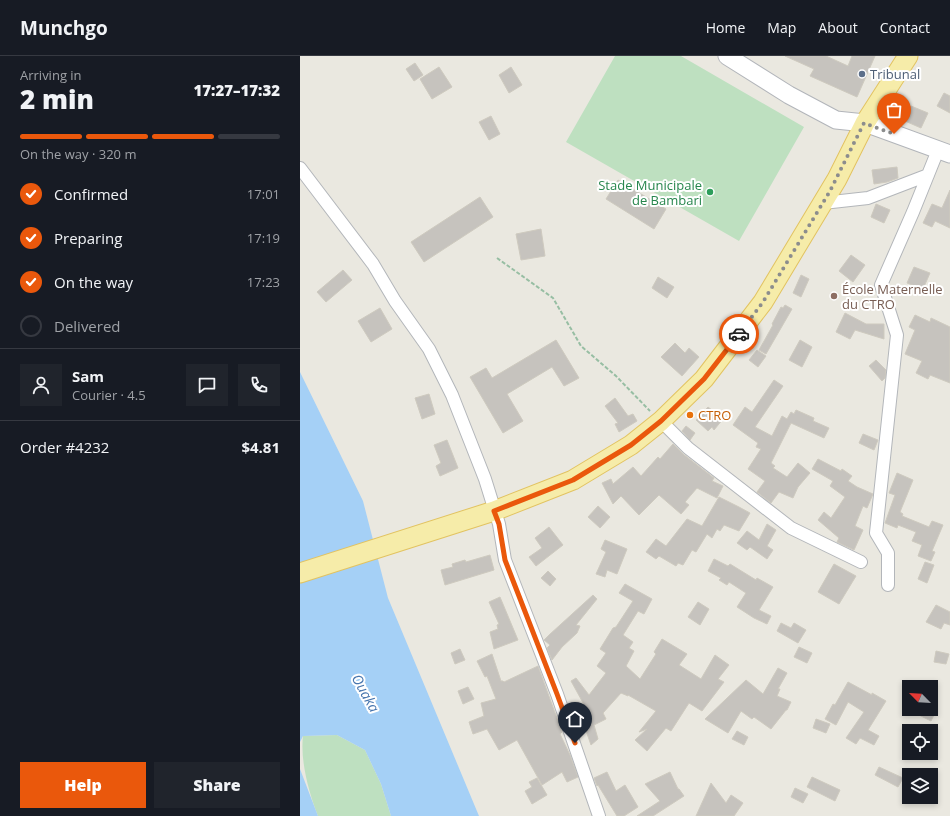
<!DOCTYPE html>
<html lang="en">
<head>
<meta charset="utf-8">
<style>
  body { margin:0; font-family:"Open Sans",sans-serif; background:#20242c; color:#f1f3f6; height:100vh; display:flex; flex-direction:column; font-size:15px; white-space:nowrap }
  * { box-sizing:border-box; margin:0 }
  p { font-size:13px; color:#9ea1a6 }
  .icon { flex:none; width:22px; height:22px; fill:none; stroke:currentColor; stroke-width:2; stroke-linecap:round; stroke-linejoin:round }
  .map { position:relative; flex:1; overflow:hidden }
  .drawer { display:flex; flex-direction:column; background:#171b24; width:300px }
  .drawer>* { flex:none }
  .needle { width:26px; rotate:294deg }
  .buttons { position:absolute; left:602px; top:624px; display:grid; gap:8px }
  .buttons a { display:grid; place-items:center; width:36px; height:36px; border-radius:0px; background:#171b24; box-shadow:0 2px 6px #0003; font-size:20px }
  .pin { position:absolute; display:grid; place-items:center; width:34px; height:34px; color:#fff; margin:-41px -17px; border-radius:50% 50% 50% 0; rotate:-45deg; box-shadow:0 0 4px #0007 }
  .pin .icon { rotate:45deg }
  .courier { position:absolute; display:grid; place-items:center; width:40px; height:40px; margin:-20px; border:3px solid #ea580c; border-radius:50%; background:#fff; color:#222; box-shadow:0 1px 5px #0007 }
  .head em { font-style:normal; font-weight:800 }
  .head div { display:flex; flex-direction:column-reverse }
  .head { display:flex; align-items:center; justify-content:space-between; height:68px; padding:0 20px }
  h1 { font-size:26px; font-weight:800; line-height:30px }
  .bar { display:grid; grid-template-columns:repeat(4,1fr); gap:6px 4px; align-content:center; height:48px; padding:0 20px }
  .bar i { height:5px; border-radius:3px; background:#363941 }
  .bar .current { background:#ea580c }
  .bar p { grid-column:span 4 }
  .line { display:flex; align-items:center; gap:10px; padding:0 20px; border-top:1px solid #363941 }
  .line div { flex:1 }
  .round { display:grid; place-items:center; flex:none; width:42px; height:42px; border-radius:0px; background:#20242c }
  ol { padding:0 20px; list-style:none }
  li { display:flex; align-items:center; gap:12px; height:44px }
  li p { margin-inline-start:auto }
  li .icon { padding:4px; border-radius:50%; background:#ea580c; color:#fff; stroke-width:4 }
  li:last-child { color:#9ea1a6 }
  li i { width:22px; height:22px; border:2px solid #363941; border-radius:50% }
  .button { display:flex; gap:8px; margin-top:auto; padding:8px 20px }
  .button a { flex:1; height:46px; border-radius:0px; background:#ea580c; color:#fff; font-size:16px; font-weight:800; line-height:46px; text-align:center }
  .button a+a { background:#20242c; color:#f1f3f6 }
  header { display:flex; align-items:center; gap:24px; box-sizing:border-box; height:56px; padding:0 20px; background:#171b24; border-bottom:1px solid #363941 }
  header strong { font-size:19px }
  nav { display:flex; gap:22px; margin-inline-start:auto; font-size:14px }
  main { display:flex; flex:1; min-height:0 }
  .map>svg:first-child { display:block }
  .green { fill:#bee0c0 }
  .water { fill:#a5d0f6 }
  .building { fill:#c6c3be; stroke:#cecabf }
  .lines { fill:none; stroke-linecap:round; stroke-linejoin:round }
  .street-casing { stroke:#b3b6ba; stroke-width:14 }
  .secondary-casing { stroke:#b2b5ba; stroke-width:19 }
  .primary-casing { stroke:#e2c361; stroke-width:21 }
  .path { stroke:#97bea3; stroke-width:2; stroke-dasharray:4 2; stroke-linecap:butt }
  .street { stroke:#fff; stroke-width:12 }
  .secondary { stroke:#fff; stroke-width:17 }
  .primary { stroke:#f6eca9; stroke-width:19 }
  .done { stroke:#8c8d8d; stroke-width:4; stroke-dasharray:0 7.2 }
  .route { stroke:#ea580c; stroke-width:5 }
  .service-dot { fill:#5c6f8a; stroke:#fff; stroke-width:1.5 }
  .leisure-dot { fill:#2e9e5b; stroke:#fff; stroke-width:1.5 }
  .education-dot { fill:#8d6e63; stroke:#fff; stroke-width:1.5 }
  .food-dot { fill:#e8710a; stroke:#fff; stroke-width:1.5 }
  .labels { text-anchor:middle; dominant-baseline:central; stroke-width:4; stroke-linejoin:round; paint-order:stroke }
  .service-label { font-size:13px; fill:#4e5e75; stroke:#fff; text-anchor:start }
  .leisure-label { font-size:13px; fill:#27864d; stroke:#fff; text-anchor:end }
  .education-label { font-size:13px; fill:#785e54; stroke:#fff; text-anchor:start }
  .food-label { font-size:13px; fill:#c56008; stroke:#fff; text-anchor:start }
  .water-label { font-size:14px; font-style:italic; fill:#4876ae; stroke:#fff }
</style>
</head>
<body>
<header>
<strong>Munchgo</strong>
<nav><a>Home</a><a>Map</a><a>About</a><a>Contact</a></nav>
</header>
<main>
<section class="drawer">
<div class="head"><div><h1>2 min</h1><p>Arriving in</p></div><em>17:27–17:32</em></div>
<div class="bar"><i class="current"></i><i class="current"></i><i class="current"></i><i></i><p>On the way · 320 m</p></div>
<ol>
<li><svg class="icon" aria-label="check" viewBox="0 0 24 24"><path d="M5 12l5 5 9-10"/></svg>Confirmed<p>17:01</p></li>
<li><svg class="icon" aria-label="check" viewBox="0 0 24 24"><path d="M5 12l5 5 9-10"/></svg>Preparing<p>17:19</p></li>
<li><svg class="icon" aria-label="check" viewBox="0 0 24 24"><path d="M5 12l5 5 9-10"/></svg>On the way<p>17:23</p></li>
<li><i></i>Delivered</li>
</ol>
<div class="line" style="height:72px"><a class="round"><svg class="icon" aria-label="person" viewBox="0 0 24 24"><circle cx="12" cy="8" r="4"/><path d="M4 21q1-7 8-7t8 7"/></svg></a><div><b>Sam</b><p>Courier · 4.5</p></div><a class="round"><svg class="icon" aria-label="chat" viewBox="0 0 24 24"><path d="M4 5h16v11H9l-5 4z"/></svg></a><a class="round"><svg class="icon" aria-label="phone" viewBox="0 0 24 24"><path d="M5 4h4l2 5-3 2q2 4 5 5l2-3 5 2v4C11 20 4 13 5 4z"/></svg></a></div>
<div class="line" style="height:52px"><div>Order #4232</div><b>$4.81</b></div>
<div class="button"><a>Help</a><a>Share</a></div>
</section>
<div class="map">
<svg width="650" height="760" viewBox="0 0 650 760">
  <rect width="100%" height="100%" fill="#eae8e0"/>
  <!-- green -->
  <path class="green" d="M315 0H381L504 71 439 185 266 86Z
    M37 679 65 694 81 728 91 760H18C9 737 0 705 3 680Z"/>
  <!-- water -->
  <path class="water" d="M0 316 63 445 88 542 179 760H91L81 728 65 694 37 679 3 680 0 686Z
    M0 713 18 760H0Z"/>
  <!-- building -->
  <path class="building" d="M485 0H526L548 10 552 0H575L557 41 510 20 514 13Z
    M115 7 123 19 114 25 106 13Z
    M139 11 152 31 132 43 120 23Z
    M211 11 222 29 209 37 199 19Z
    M644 37 650 40V57L637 50Z
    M611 50 628 57 621 72 605 65Z
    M191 60 200 78 189 84 179 66Z
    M597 111 598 122 587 126 574 128 572 114Z
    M318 124 366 153 354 173 306 143Z
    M650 134V172L635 165 632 171 623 167 632 148 642 152Z
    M180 141 193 161 124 206 111 186Z
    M576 148 590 154 584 167 571 161Z
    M241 173 245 200 221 204 216 178Z
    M551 199 565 209 553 226 539 215Z
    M614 211 630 217 623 233 607 227Z
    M43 214 52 224 26 246 17 236Z
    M501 219 509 223 501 241 493 237Z
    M358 221 374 231 367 242 352 232Z
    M485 249 492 253 466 298 459 294 473 269 472 268 481 251 483 252Z
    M80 252 92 273 71 286 58 265Z
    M545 257 566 268H584V283L555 274 550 283 536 276Z
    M615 259 630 266 631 262 650 271V327L630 319 628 323 616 317 622 305 605 298 615 274 609 271Z
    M256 284 279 322 264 330 252 311 207 338 223 365 203 377 170 321 186 312 192 322Z
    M500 284 512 291 502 311 489 304Z
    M375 287 385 297 389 292 399 301 382 320 361 301Z
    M457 294 466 300 458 311 449 304Z
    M576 304 586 314 585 322 582 325 569 310Z
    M474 324 483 330 455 371 472 380 482 360 487 363 491 356 494 358 496 354 514 362 513 365 529 372 524 382 491 367 471 407 475 410 473 412 487 421 498 407 510 417 498 431 493 442 479 436 471 447 457 436 465 425 448 413 461 393 456 391 458 387 433 369 445 351 452 356Z
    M129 338 135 358 122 363 115 342Z
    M315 342 328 360 333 358 337 365 319 376 315 368 318 367 305 350Z
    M408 351 423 363 414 374 412 371 408 375 396 364Z
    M386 370 395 377 390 384 382 375Z
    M563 378 578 384 574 394 559 387Z
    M147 384 158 412 140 420 136 410 141 407 134 389Z
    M373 388 383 398 414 422 412 425 423 430 417 442 397 432 385 446 389 449 381 458 359 439 339 459 321 440 313 448 302 427 311 423 313 428 333 411 341 420 358 401 360 403Z
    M518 403 541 415 542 413 552 420 548 425 557 431 573 438 567 452 563 450 555 470 563 474 554 494 537 486 539 482 518 464 524 456 531 462 545 441 530 430 533 425 512 413Z
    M597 417 613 424 600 456 603 458 602 460 629 471 632 465 643 469 632 495 635 496 631 505 618 500 622 489 612 485 616 476 598 469 597 472 585 467 595 439 589 437Z
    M419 441 439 451 450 457 439 475 424 469 420 475 417 473 412 482 407 478 396 496 392 494 383 509 378 507 376 510 359 500 356 503 346 496 356 483 366 490 387 463 402 470Z
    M298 450 310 461 300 472 288 461Z
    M467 468 476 474 467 490 473 494 467 503 450 491 447 494 437 487 447 475 459 484Z
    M249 471 263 489 236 510 229 501 242 492 235 482Z
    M305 484 327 493 317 518 307 514 305 521 296 518 306 496 301 493Z
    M190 499 194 514 145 529 141 514 153 511 152 508 165 504 166 506Z
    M414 503 428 510 430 508 456 524 457 522 473 531 459 554 471 560 467 568 454 562 437 551 446 537 429 526 427 529 419 524 421 522 408 515Z
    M625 506 634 509 627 527 618 523Z
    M534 508 556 520 539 548 518 536Z
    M248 515 256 523 250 530 241 522Z
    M325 528 352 543 344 558 338 555 323 579 333 586 329 592 334 595 326 610 340 623 356 598 354 596 362 583 387 598 379 609 401 623 415 599 429 609 418 623 424 626 402 655 389 647 371 675 366 672 347 695 335 684 347 673 339 676 356 655 328 639V640L321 637 303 657 306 663 294 669 298 683 291 689 284 669 290 668 284 655 287 654 271 625 276 622 289 639 306 617 297 610 306 597 300 593 313 572 316 571 333 545 319 537Z
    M293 539 297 543 276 569 280 570 277 577 262 591 252 604 247 592 250 589 244 584 249 579Z
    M200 541 218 584 194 593 190 576 198 573 197 569 199 568 189 546Z
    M398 546 409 553 400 569 388 561Z
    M636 549 650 556V569L644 567 641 573 626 566Z
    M481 567 491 572 494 567 506 574 498 587 477 575Z
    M499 591 512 597 507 607 494 601Z
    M160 593 165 604 155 608 151 597Z
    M636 595 649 598 646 608 634 606Z
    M192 598 201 625H203L204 626 238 610 262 676 260 678 270 699 278 721 267 726 262 716 242 729 217 684 199 694 187 673 173 678 169 666 184 660 181 647 196 643 187 620 185 621 177 605Z
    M478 612 487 617 478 633H480L477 640 491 646 487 654H486L471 673 454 661 452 663 441 655 428 677 405 663 446 624 463 638Z
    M548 626 572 639V637L586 645 568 674 579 680 574 689 560 682 556 688 546 682 564 656 548 646 536 669 525 663 533 648 535 649Z
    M168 631 174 643 163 648 158 635Z
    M607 653H637L631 665Z
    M516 663 530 668 526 677 513 672Z
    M437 675 448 681 444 689 432 683Z
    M579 711 603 722 598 731 575 719Z
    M307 716 316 735 325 729 338 751 324 760H317L298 729 297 730 294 722Z
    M370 716 378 733H379L384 740 353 760H337L360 745 345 728Z
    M512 721 540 734 535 745 507 731Z
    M237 722 247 739 232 748 225 735 232 731 229 726Z
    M411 727 426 747 431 739 443 747 434 760H396Z
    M495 732 508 738 503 747 491 741Z"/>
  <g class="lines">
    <!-- street casing -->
    <g class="street-casing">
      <path id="street" d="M0 112 73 208 95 245 129 293 152 339 185 423 199 468 205 504 257 638 299 760
        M523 147 568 142 628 119
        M361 365 388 392 491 472 561 506
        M588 529V497L576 477 597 279 581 229 613 156 638 94"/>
    </g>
    <!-- secondary casing -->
    <g class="secondary-casing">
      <path id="secondary" d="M427 0 489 39 536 64 565 67 650 98"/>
    </g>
    <!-- primary casing -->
    <g class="primary-casing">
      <path id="primary" d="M0 517 194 455 273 424 331 389 361 365 404 323 463 246 537 123 565 67 608 0"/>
    </g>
    <!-- path -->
    <path class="path" d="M197 202 253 242 281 290 316 320 350 355"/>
    <!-- street -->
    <use href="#street" class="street"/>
    <!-- secondary -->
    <use href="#secondary" class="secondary"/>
    <!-- primary -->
    <use href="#primary" class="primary"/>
  </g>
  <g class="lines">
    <!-- done -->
    <path class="done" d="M439 278 463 246 530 135 564 67 594 78"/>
    <!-- route -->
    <path class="route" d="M275 687 257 638 205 504 199 468 194 455 273 424 331 389 361 365 404 323 439 278"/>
  </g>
  <!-- markers -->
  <circle class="service-dot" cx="562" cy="18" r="4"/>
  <circle class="leisure-dot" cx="410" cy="136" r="4"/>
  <circle class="education-dot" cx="534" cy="240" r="4"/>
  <circle class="food-dot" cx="390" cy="359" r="4"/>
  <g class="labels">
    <!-- service labels -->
    <g class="service-label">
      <text x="570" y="18">Tribunal</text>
    </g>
    <!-- leisure labels -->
    <g class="leisure-label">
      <text x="402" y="129">Stade Municipale<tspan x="402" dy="15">de Bambari</tspan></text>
    </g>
    <!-- education labels -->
    <g class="education-label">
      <text x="542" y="233">École Maternelle<tspan x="542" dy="15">du CTRO</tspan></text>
    </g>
    <!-- food labels -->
    <g class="food-label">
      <text x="398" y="359">CTRO</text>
    </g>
    <!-- water labels -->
    <g class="water-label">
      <text transform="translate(66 637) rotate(61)">Ouaka</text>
    </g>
  </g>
</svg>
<div class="buttons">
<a><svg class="needle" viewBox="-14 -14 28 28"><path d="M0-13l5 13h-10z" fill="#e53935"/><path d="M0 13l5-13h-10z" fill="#9ea1a6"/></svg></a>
<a><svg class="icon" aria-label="locate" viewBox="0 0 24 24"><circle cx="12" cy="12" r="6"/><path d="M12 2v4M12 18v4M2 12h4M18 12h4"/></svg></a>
<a><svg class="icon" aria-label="layers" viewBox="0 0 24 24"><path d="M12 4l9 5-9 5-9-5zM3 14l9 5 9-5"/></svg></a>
</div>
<div class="pin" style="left:594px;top:78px;background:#ea580c"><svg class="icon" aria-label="bag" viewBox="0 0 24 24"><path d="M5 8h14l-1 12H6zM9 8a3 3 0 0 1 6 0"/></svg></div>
<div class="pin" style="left:275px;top:687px;background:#1f2937"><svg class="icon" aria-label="home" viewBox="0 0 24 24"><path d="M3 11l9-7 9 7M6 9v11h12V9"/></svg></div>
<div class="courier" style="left:439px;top:278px"><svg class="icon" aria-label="car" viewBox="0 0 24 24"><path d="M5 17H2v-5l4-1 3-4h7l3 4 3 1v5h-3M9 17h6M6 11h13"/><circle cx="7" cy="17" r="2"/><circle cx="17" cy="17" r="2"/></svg></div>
</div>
</main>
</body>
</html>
